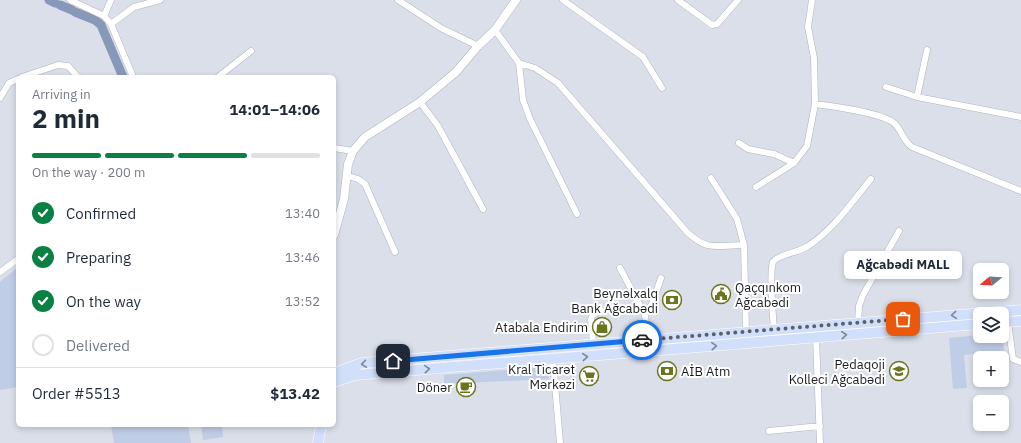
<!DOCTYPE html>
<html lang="en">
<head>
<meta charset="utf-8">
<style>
  body { margin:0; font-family:"IBM Plex Sans",sans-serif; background:#f2f2f3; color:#1f2937; height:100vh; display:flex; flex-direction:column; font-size:15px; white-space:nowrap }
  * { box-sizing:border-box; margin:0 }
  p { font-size:13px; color:#747a83 }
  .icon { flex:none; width:22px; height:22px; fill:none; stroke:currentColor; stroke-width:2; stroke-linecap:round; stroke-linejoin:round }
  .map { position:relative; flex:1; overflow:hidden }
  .details { position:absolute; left:16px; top:75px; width:320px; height:352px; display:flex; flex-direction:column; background:#fff; border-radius:6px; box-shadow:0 2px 6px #0003 }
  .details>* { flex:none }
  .needle { width:26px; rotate:252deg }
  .controls { position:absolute; left:973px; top:263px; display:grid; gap:8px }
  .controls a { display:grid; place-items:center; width:36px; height:36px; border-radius:6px; background:#fff; box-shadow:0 2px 6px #0003; font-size:20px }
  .pin { position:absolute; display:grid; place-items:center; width:34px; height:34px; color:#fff; margin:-17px; border-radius:8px; box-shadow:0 2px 6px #0006 }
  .courier { position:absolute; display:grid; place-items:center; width:40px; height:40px; margin:-20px; border:3px solid #1a73e8; border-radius:50%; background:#fff; color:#222; box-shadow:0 1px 5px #0007 }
  .bubble { position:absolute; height:28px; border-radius:6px; background:#fff; box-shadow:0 2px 6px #0003; font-size:13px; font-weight:700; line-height:28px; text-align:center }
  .summary em { font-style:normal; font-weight:700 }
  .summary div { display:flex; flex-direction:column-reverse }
  .summary { display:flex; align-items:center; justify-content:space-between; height:68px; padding:0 16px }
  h1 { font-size:26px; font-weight:700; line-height:30px }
  .bar { display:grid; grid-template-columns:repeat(4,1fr); gap:6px 4px; align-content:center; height:48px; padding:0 16px }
  .bar i { height:5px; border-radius:3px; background:#e0e1e3 }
  .bar .on { background:#0b8043 }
  .bar p { grid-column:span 4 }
  .line { display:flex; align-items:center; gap:10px; padding:0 16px; border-top:1px solid #e0e1e3 }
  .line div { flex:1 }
  ol { padding:0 16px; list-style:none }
  li { display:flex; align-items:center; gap:12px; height:44px }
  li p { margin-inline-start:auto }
  li .icon { padding:4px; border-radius:50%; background:#0b8043; color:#fff; stroke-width:4 }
  li:last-child { color:#747a83 }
  li i { width:22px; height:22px; border:2px solid #e0e1e3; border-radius:50% }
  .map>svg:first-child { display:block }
  .green { fill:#c0cde6 }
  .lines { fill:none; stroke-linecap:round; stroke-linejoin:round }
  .canal { stroke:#8898b8; stroke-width:9 }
  .minor-casing { stroke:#afb4bd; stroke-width:7 }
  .tertiary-casing { stroke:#afb4bd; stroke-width:9 }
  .primary-casing { stroke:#fff; stroke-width:11 }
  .minor { stroke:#fff; stroke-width:6 }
  .tertiary { stroke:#fff; stroke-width:8 }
  .primary { stroke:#d1dffa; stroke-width:10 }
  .oneway { stroke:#7f8797 }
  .done { stroke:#5d6066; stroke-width:4; stroke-dasharray:0 7.2 }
  .route { stroke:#1a73e8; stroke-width:5 }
  .labels { text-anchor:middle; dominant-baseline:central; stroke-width:4; stroke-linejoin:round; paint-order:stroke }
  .poi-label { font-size:13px; fill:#1a1c1f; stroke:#fff; text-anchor:end }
</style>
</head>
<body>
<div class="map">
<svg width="1021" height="443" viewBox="0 0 1021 443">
  <rect width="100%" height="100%" fill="#dadfe9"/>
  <!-- green -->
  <path class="green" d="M18 267V387L0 390V282Z
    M1002 333 1004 351 964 355 967 388 953 389 949 338 980 335 1002 336Z
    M546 367 549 379 444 384V375Z
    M111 425H188L191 443H114Z
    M201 425H222L223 437 203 440Z"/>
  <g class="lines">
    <!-- canal -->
    <path class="canal" d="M49 0 55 3
      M60 5 72 10
      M75 12 95 20 101 25 123 77"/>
    <!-- minor casing -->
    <g class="minor-casing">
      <path id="minor" d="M70 0 104 16 111 24 133 77
        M398 0 441 28 478 46
        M563 0 643 57 662 88
        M678 0 712 25 717 24 738 0
        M104 16 111 0
        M111 24 134 7 160 0
        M495 30 519 63 523 100 530 119 577 214
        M519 63 535 68 558 83 687 232C708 252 717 245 744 245
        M22 77 58 65 68 66 78 77
        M218 77 251 51
        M886 87 917 97 1021 117
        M917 97 927 50
        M0 98 9 83 18 79
        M420 102 438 126 483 209
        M815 104C831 106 882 113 894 123 902 130 903 141 912 147L1021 191
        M739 143 748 149 774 154 794 163
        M334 148 353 151
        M348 176 358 179 365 184 395 252
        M711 178 737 219 744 245 746 332
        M756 187 794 163 807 146 815 104 814 58 808 27 812 0
        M620 268 645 315 648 340
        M0 272 18 259
        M645 315 652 304 661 278
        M1008 322 1013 359 1021 362
        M858 323 859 306 863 295 899 231
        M774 330C773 316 769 273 773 262 777 255 800 252 808 246 834 229 851 203 871 179
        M816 337 820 443
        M593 344 591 319 593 315 601 310
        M553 360 560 443
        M769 431 820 426"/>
    </g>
    <!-- tertiary casing -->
    <g class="tertiary-casing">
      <path id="tertiary" d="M334 235 344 199 348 164 353 151 365 137 420 102 456 72 478 46 495 30 516 0"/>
    </g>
    <!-- primary casing -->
    <g class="primary-casing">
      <path id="primary" d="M1002 322 1021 321
        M334 378 340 371 362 363 1021 310
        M334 382 355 375 980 324
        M318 443 321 425"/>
    </g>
    <!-- minor -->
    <use href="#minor" class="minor"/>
    <!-- tertiary -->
    <use href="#tertiary" class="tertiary"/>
    <!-- primary -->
    <use href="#primary" class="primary"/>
  </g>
  <!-- one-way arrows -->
  <defs><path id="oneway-chevron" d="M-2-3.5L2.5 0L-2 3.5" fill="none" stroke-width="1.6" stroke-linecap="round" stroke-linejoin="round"/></defs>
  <g class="oneway">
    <use href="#oneway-chevron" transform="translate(954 315) rotate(175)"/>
    <use href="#oneway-chevron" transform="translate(844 335) rotate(-5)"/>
    <use href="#oneway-chevron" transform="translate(714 346) rotate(-4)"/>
    <use href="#oneway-chevron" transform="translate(585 357) rotate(-5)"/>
    <use href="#oneway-chevron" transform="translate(364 364) rotate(172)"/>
    <use href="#oneway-chevron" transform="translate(427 369) rotate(-5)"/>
  </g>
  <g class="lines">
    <!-- done -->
    <path class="done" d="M642 340 903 319"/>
    <!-- route -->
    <path class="route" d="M393 361 642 340"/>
  </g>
  <!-- icons -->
  <defs>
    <g id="civic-ring" transform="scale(1)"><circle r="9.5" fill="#fff" stroke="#6c751e" stroke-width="1.5"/><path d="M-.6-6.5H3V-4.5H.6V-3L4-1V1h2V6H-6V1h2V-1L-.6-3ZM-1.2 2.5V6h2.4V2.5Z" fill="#6c751e"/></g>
    <g id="bank-ring" transform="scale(1)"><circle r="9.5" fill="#fff" stroke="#6c751e" stroke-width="1.5"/><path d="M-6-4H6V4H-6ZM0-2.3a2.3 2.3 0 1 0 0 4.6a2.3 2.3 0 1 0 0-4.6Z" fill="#6c751e"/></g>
    <g id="shop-ring" transform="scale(1)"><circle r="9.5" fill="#fff" stroke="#6c751e" stroke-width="1.5"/><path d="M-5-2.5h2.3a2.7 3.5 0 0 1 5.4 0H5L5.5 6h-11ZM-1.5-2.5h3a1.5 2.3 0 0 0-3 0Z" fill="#6c751e"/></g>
    <g id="university-ring" transform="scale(1)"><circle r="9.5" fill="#fff" stroke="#6c751e" stroke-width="1.5"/><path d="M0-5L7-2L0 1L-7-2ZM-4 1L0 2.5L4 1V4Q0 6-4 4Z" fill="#6c751e"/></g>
    <g id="supermarket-ring" transform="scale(1)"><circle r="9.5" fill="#fff" stroke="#6c751e" stroke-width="1.5"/><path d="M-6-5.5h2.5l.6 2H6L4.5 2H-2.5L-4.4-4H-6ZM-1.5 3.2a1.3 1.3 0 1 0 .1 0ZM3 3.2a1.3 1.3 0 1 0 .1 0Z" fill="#6c751e"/></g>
    <g id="cafe-ring" transform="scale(1)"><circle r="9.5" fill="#fff" stroke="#6c751e" stroke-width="1.5"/><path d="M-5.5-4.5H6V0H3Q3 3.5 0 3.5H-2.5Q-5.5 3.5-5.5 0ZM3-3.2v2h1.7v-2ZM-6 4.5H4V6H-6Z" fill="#6c751e"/></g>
  </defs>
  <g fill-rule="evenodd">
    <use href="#civic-ring" x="721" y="294"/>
    <use href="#bank-ring" x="672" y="300"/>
    <use href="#shop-ring" x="602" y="327"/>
    <use href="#bank-ring" x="667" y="371"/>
    <use href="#university-ring" x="899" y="371"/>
    <use href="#supermarket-ring" x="589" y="376"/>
    <use href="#cafe-ring" x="466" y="387"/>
  </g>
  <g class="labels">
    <!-- poi labels -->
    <g class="poi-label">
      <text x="735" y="287" text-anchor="start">Qaçqınkom<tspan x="735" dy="15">Ağcabədi</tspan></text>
      <text x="658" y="293">Beynəlxalq<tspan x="658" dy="15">Bank Ağcabədi</tspan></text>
      <text x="588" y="327">Atabala Endirim</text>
      <text x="885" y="364">Pedaqoji<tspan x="885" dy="15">Kolleci Ağcabədi</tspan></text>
      <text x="575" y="369">Kral Ticarət<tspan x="575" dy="15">Mərkəzi</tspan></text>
      <text x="681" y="371" text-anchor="start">AİB Atm</text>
      <text x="452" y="387">Dönər</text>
    </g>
  </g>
</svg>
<div class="controls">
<a><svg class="needle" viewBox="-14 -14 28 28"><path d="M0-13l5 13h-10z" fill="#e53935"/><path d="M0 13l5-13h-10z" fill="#747a83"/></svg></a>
<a><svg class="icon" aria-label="layers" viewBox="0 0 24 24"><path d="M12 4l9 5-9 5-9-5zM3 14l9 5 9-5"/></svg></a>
<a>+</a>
<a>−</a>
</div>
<div class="pin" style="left:903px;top:319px;background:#ea580c"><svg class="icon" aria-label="bag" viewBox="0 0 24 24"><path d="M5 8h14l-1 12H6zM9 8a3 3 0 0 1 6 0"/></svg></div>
<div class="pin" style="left:393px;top:361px;background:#1f2937"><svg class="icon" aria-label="home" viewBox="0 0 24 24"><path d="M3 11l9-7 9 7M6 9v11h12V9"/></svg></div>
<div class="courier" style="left:642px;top:340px"><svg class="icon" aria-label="car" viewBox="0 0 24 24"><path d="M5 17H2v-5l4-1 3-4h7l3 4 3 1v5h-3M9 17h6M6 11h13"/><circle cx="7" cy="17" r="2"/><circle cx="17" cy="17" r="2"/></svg></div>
<div class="bubble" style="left:844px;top:251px;width:118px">Ağcabədi MALL</div>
<section class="details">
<div class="summary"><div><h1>2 min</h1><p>Arriving in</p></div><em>14:01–14:06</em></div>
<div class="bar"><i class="on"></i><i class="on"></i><i class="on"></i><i></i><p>On the way · 200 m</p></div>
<ol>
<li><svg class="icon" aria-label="check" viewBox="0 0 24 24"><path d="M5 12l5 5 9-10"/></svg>Confirmed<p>13:40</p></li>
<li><svg class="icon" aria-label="check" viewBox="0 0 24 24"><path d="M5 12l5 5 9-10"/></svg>Preparing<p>13:46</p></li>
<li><svg class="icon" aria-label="check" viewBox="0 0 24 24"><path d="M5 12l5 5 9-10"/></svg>On the way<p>13:52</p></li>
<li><i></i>Delivered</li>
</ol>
<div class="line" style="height:52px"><div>Order #5513</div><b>$13.42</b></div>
</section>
</div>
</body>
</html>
